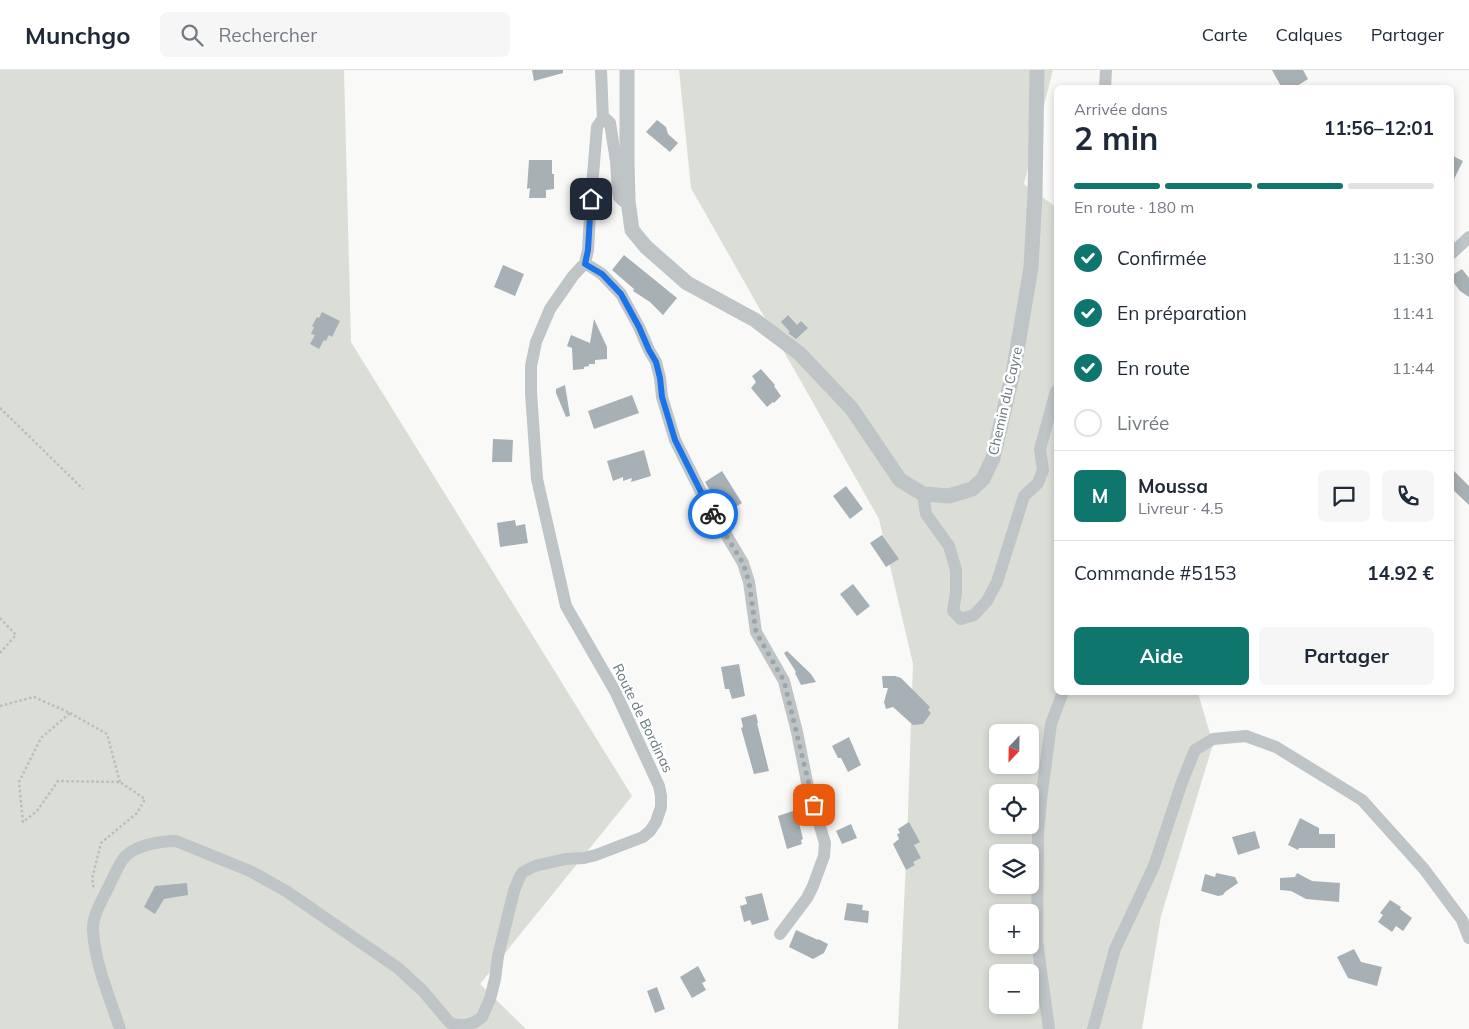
<!DOCTYPE html>
<html lang="fr">
<head>
<meta charset="utf-8">
<style>
  body { margin:0; font-family:Mulish,sans-serif; background:#f6f6f7; color:#1f2937; height:100vh; display:flex; flex-direction:column; font-size:19px; white-space:nowrap }
  * { box-sizing:border-box; margin:0 }
  p { font-size:16px; color:#747a83 }
  .icon { flex:none; width:28px; height:28px; fill:none; stroke:currentColor; stroke-width:2; stroke-linecap:round; stroke-linejoin:round }
  .map { position:relative; flex:1; overflow:hidden }
  .panel { position:absolute; left:1054px; top:15px; width:400px; height:610px; display:flex; flex-direction:column; background:#fff; border-radius:8px; box-shadow:0 2px 8px #0003 }
  .panel>* { flex:none }
  .needle { width:32px; rotate:202deg }
  .tools { position:absolute; left:989px; top:654px; display:grid; gap:10px }
  .tools a { display:grid; place-items:center; width:50px; height:50px; border-radius:8px; background:#fff; box-shadow:0 2px 8px #0003; font-size:25px }
  .pin { position:absolute; display:grid; place-items:center; width:42px; height:42px; color:#fff; margin:-21px; border-radius:10px; box-shadow:0 2px 8px #0006 }
  .courier { position:absolute; display:grid; place-items:center; width:50px; height:50px; margin:-25px; border:4px solid #1a73e8; border-radius:50%; background:#fff; color:#222; box-shadow:0 1px 6px #0007 }
  .overview em { font-style:normal; font-weight:700 }
  .overview div { display:flex; flex-direction:column-reverse }
  .overview { display:flex; align-items:center; justify-content:space-between; height:85px; padding:0 20px }
  h1 { font-size:32px; font-weight:700; line-height:38px }
  .bar { display:grid; grid-template-columns:repeat(4,1fr); gap:8px 5px; align-content:center; height:60px; padding:0 20px }
  .bar i { height:6px; border-radius:4px; background:#e0e1e3 }
  .bar .current { background:#0f766e }
  .bar p { grid-column:span 4 }
  .line { display:flex; align-items:center; gap:12px; padding:0 20px; border-top:1px solid #e0e1e3 }
  .line div { flex:1 }
  .round { display:grid; place-items:center; flex:none; width:52px; height:52px; border-radius:8px; background:#f6f6f7 }
  ol { padding:0 20px; list-style:none }
  li { display:flex; align-items:center; gap:15px; height:55px }
  li p { margin-inline-start:auto }
  li .icon { padding:5px; border-radius:50%; background:#0f766e; color:#fff; stroke-width:4 }
  li:last-child { color:#747a83 }
  li i { width:28px; height:28px; border:2px solid #e0e1e3; border-radius:50% }
  .cta { display:flex; gap:10px; margin-top:auto; padding:10px 20px }
  .cta a { flex:1; height:58px; border-radius:8px; background:#0f766e; color:#fff; font-size:20px; font-weight:700; line-height:58px; text-align:center }
  .cta a+a { background:#f6f6f7; color:#1f2937 }
  header { display:flex; align-items:center; gap:30px; box-sizing:border-box; height:70px; padding:0 25px; background:#fff; border-bottom:1px solid #e0e1e3 }
  header strong { font-size:24px }
  nav { display:flex; gap:28px; margin-inline-start:auto; font-size:18px }
  .search { width:350px; height:45px; background:#f6f6f7; display:flex; align-items:center; gap:12px; box-sizing:border-box; padding:0 18px; border-radius:8px; color:#747a83; font-size:19px }
  .map>svg:first-child { display:block }
  .green { fill:#dbded7; fill-rule:evenodd }
  .building { fill:#a7b0b4 }
  .lines { fill:none; stroke-linecap:round; stroke-linejoin:round }
  .path { stroke:#b9bdbf; stroke-width:2.5; stroke-dasharray:2.5 2.5; stroke-linecap:butt }
  .minor { stroke:#bfc4c6; stroke-width:12 }
  .tertiary { stroke:#bfc4c6; stroke-width:15 }
  .done { stroke:#9aa6a9; stroke-width:5; stroke-dasharray:0 9 }
  .route { stroke:#1a73e8; stroke-width:6 }
  .labels { text-anchor:middle; dominant-baseline:central; stroke-width:5; stroke-linejoin:round; paint-order:stroke }
  .street-label { font-size:14px; fill:#67797f; stroke:#fff }
</style>
</head>
<body>
<header>
<strong>Munchgo</strong>
<div class="search"><svg class="icon" aria-label="search" viewBox="0 0 24 24"><circle cx="10" cy="10" r="6"/><path d="M15 15l6 6"/></svg>Rechercher</div>
<nav><a>Carte</a><a>Calques</a><a>Partager</a></nav>
</header>
<div class="map">
<svg width="1469" height="959" viewBox="0 0 1469 959">
  <rect width="100%" height="100%" fill="#f9f9f8"/>
  <!-- green -->
  <path class="green" d="M0 0H344L351 272 632 726 480 914 526 959H0Z
    M679 0H1053L1024 114 1056 137V622L1198 623 1213 674 1161 846 1142 959H898L907 771 913 594 879 449 691 118ZM998 662H1030V695H998ZM998 722H1030V755H998ZM998 782H1030V815H998ZM998 842H1030V875H998ZM998 902H1030V935H998Z"/>
  <!-- building -->
  <path class="building" d="M532 0H563V3L534 11Z
    M1272 0H1303L1308 9 1294 18H1282Z
    M657 50 666 57 668 64 678 73 670 82 646 62Z
    M1451 85 1463 91 1451 115Z
    M529 90H552V104H554V119L546 120V128H529L530 118 527 119Z
    M624 185 677 228 663 245 650 232 633 221 634 219 612 200Z
    M503 195 524 204 515 226 494 217Z
    M1462 199 1469 208V227L1460 221 1451 209V206Z
    M322 242 340 251 332 267 329 265 326 271 324 270 319 279 310 274 315 265 311 264 314 257 312 256 317 247 319 248Z
    M788 245 797 255 801 251 808 258 796 269 788 263 790 262 781 252Z
    M594 249 607 277V289L595 290V294H589V296L584 297V299L573 300 572 278 567 276 571 265 590 273Z
    M761 299 775 315 774 316 781 326 774 333 773 332 767 337 751 318 756 312 752 306Z
    M565 315 570 346 566 347 556 323V319Z
    M632 325 639 343 594 359 588 341Z
    M493 369 513 370 512 392H492Z
    M644 380 651 406 631 412 632 408 623 411V407L613 411 607 391Z
    M1451 398 1469 416V435L1451 418Z
    M722 401 742 433 724 444 705 412Z
    M846 416 863 439 850 449 833 426Z
    M515 450 516 456 525 454 528 473 500 477 497 453Z
    M882 465 899 489 886 497 870 473Z
    M853 514 870 536 857 546 840 524Z
    M787 581 811 604 816 612 801 615 795 603 796 602 784 583Z
    M739 594 745 626 732 629 729 619H725L721 597Z
    M882 606H895L901 608 930 637 928 640 931 643 923 654 913 655 893 637 886 639 884 632 888 618H883Z
    M756 644 758 653H757L769 701 754 704 741 658 743 657 741 648Z
    M849 667 861 695 848 702 841 688H838L832 676Z
    M793 741 797 754 799 753 803 769 801 770 802 774 787 779 778 746Z
    M1300 748 1319 758V764H1335V778H1299L1298 780 1288 775Z
    M909 752 920 772 914 775 921 788 913 792 915 795 906 800 893 774 899 769 897 764 900 763 898 759Z
    M851 754 857 768 842 774 836 761Z
    M1255 761 1260 778 1238 785 1232 767Z
    M1216 803 1235 807 1238 813 1225 822 1223 825 1218 826 1201 821 1205 804 1215 807Z
    M1297 803 1312 811 1340 813 1339 832 1306 829 1291 821 1280 820V808L1295 807Z
    M187 813 188 825 164 829 155 844 144 837 155 816Z
    M762 823 769 850 752 855 750 850 744 852 740 836 747 834 745 827Z
    M1390 830 1401 837 1400 839 1412 848 1403 861 1396 856 1392 862 1378 852 1383 845 1380 843Z
    M847 833 863 835 862 840 869 841 868 853 844 850Z
    M796 860 818 870V869L828 874 824 883 813 889 789 877Z
    M1354 879 1361 892 1382 897 1377 916 1348 908 1337 887Z
    M698 896 706 911 702 913 706 920 692 928 680 907Z
    M657 917 665 939 655 943 647 921Z"/>
  <g class="lines">
    <!-- path -->
    <path class="path" d="M0 338 83 419
      M0 548 16 565 0 583
      M0 636 34 627 70 643 41 668 19 712 23 752 37 741 58 711 120 712 145 729 137 743 101 773 92 809 94 819
      M70 643 107 664 120 712"/>
    <!-- minor -->
    <path class="minor" d="M601 0 603 50
      M1105 18 1106 0
      M1451 184 1469 167
      M585 193 602 204 621 224 639 257 649 280 656 292 660 308 662 327 675 370 702 424 743 493 749 512 756 562 784 611 797 662 808 717 825 773 824 786 813 816 807 828 780 864
      M923 424 926 444 949 476 956 500V523L953 541 961 549 974 545 987 531 997 512 1024 426 1038 413 1043 400 1040 379 1056 321
      M120 959C110 928 94 892 93 859 93 845 101 832 107 820 112 810 117 798 123 789 134 775 160 771 176 771L250 801 286 821 398 898 423 921 450 953 458 955H466L475 952 482 947 490 929 495 909 498 886 514 821 520 806 523 802 535 796 565 789 584 788 596 785 643 767 650 761 656 752 661 737V726L659 716 615 621 566 536 537 409 531 323V296L536 272 550 239 573 206 585 193 588 180 591 129 597 57 601 51 606 49 610 53 616 91 618 122 619 127 623 131H628
      M1049 959 1037 871 1038 761 1042 722 1051 654 1063 622
      M1093 959 1115 879 1154 796 1182 712 1195 680 1213 669 1246 666 1276 677 1362 730 1424 799 1462 850 1469 868"/>
    <!-- tertiary -->
    <path class="tertiary" d="M627 0V91L628 131 632 160 646 177 687 213 755 250 799 283 852 339 900 410 923 424 949 426 972 419 983 409 993 388 1014 298 1031 197 1035 124 1037 0"/>
  </g>
  <g class="lines">
    <!-- done -->
    <path class="done" d="M713 444 743 493 749 512 756 562 784 611 814 735"/>
    <!-- route -->
    <path class="route" d="M591 129 588 180 585 194 602 204 621 224 639 257 649 280 656 292 660 308 662 327 675 370 702 424 713 444"/>
  </g>
  <g class="labels">
    <!-- street labels -->
    <g class="street-label">
      <text transform="translate(1005 331) rotate(-77)">Chemin du Cayre</text>
      <text transform="translate(643 648) rotate(64)">Route de Bordinas</text>
    </g>
  </g>
</svg>
<div class="tools">
<a><svg class="needle" viewBox="-14 -14 28 28"><path d="M0-13l5 13h-10z" fill="#e53935"/><path d="M0 13l5-13h-10z" fill="#747a83"/></svg></a>
<a><svg class="icon" aria-label="locate" viewBox="0 0 24 24"><circle cx="12" cy="12" r="6"/><path d="M12 2v4M12 18v4M2 12h4M18 12h4"/></svg></a>
<a><svg class="icon" aria-label="layers" viewBox="0 0 24 24"><path d="M12 4l9 5-9 5-9-5zM3 14l9 5 9-5"/></svg></a>
<a>+</a>
<a>−</a>
</div>
<div class="pin" style="left:814px;top:735px;background:#ea580c"><svg class="icon" aria-label="bag" viewBox="0 0 24 24"><path d="M5 8h14l-1 12H6zM9 8a3 3 0 0 1 6 0"/></svg></div>
<div class="pin" style="left:591px;top:129px;background:#1f2937"><svg class="icon" aria-label="home" viewBox="0 0 24 24"><path d="M3 11l9-7 9 7M6 9v11h12V9"/></svg></div>
<div class="courier" style="left:713px;top:444px"><svg class="icon" aria-label="bike" viewBox="0 0 24 24"><circle cx="6" cy="16" r="4"/><circle cx="18" cy="16" r="4"/><path d="M6 16l4-8h5l3 8M10 8l3 8H6M13 5h3"/></svg></div>
<section class="panel">
<div class="overview"><div><h1>2 min</h1><p>Arrivée dans</p></div><em>11:56–12:01</em></div>
<div class="bar"><i class="current"></i><i class="current"></i><i class="current"></i><i></i><p>En route · 180 m</p></div>
<ol>
<li><svg class="icon" aria-label="check" viewBox="0 0 24 24"><path d="M5 12l5 5 9-10"/></svg>Confirmée<p>11:30</p></li>
<li><svg class="icon" aria-label="check" viewBox="0 0 24 24"><path d="M5 12l5 5 9-10"/></svg>En préparation<p>11:41</p></li>
<li><svg class="icon" aria-label="check" viewBox="0 0 24 24"><path d="M5 12l5 5 9-10"/></svg>En route<p>11:44</p></li>
<li><i></i>Livrée</li>
</ol>
<div class="line" style="height:90px"><b class="round" style="background:#0f766e;color:#fff">M</b><div><b>Moussa</b><p>Livreur · 4.5</p></div><a class="round"><svg class="icon" aria-label="chat" viewBox="0 0 24 24"><path d="M4 5h16v11H9l-5 4z"/></svg></a><a class="round"><svg class="icon" aria-label="phone" viewBox="0 0 24 24"><path d="M5 4h4l2 5-3 2q2 4 5 5l2-3 5 2v4C11 20 4 13 5 4z"/></svg></a></div>
<div class="line" style="height:65px"><div>Commande #5153</div><b>14.92 €</b></div>
<div class="cta"><a>Aide</a><a>Partager</a></div>
</section>
</div>
</body>
</html>
